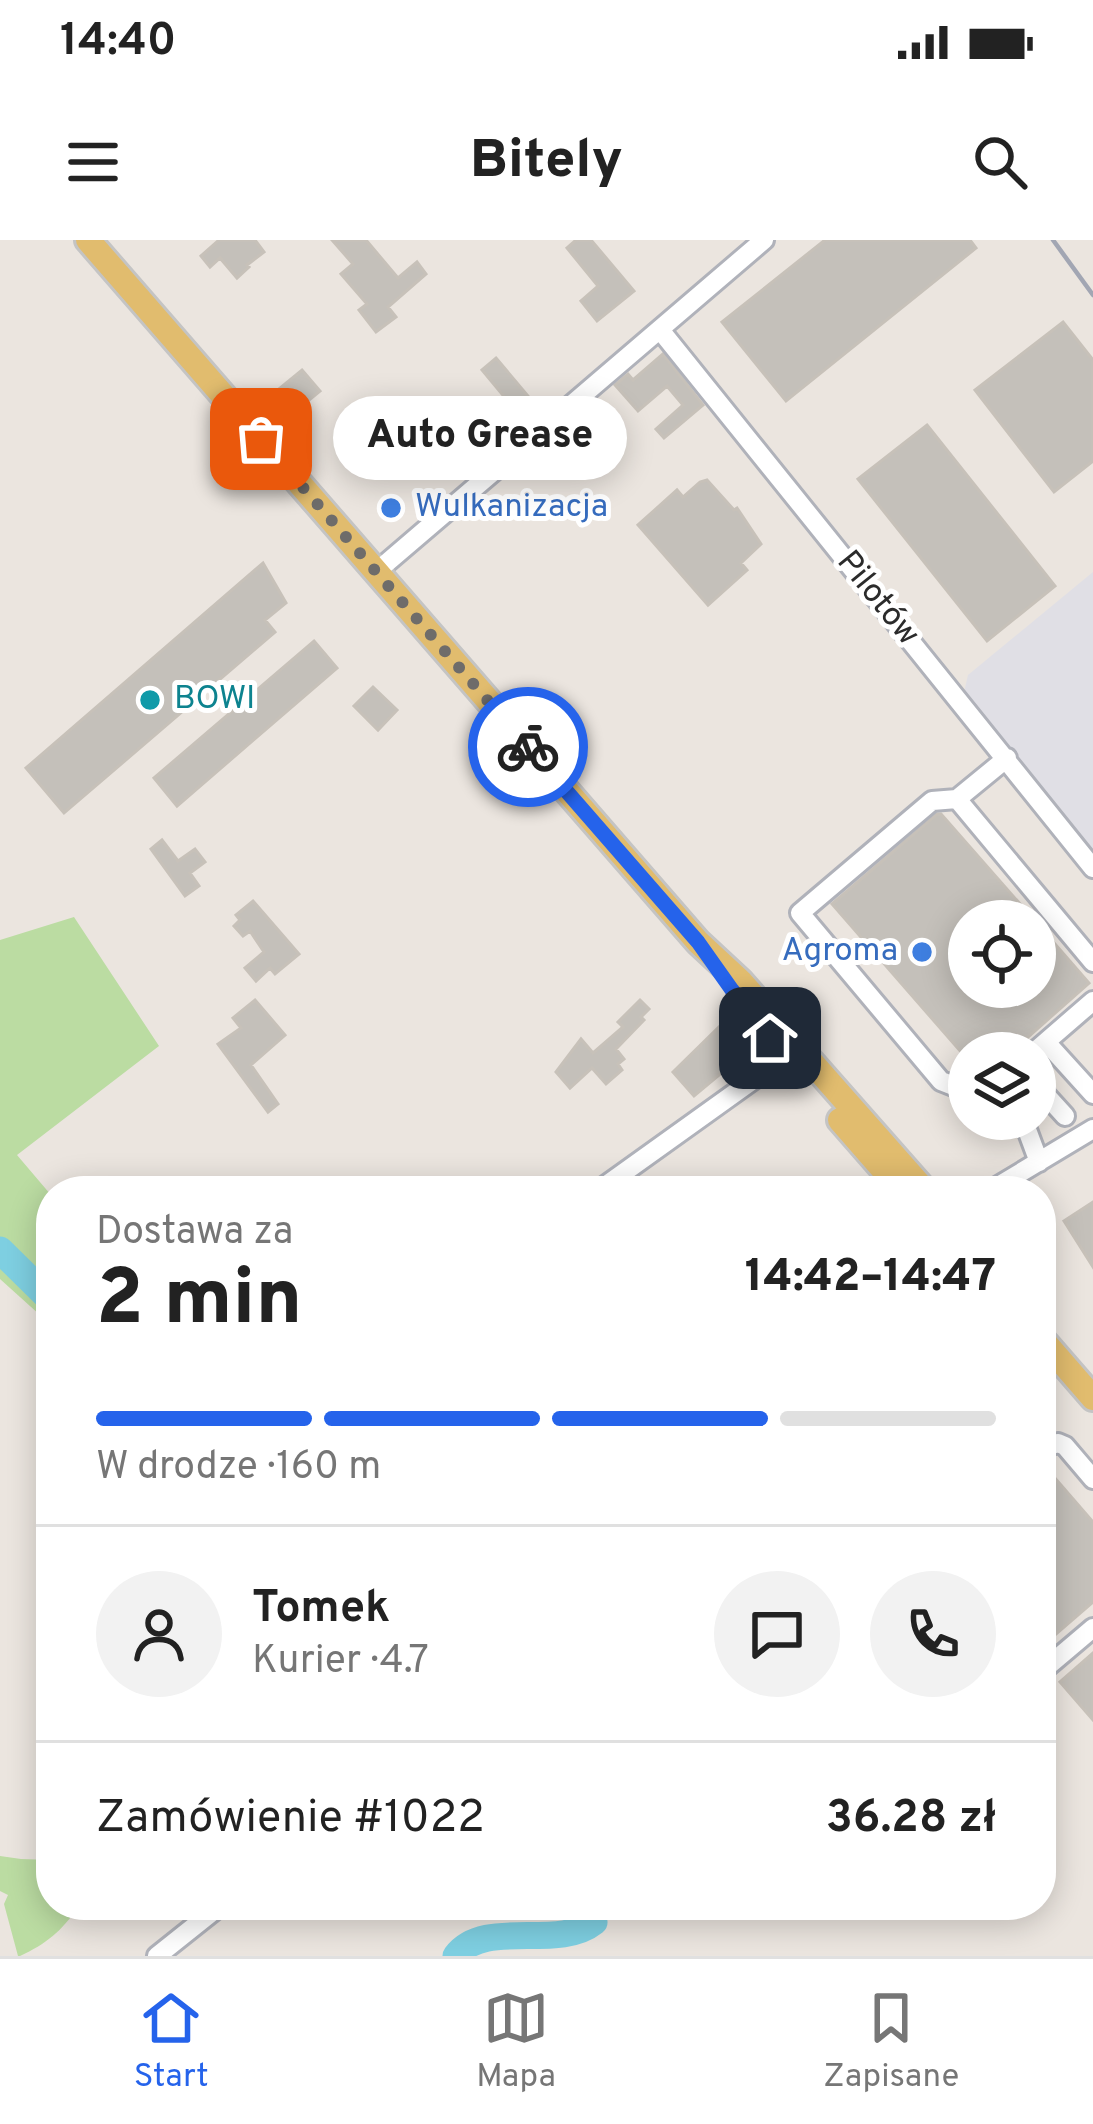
<!DOCTYPE html>
<html lang="pl">
<head>
<meta charset="utf-8">
<style>
  body { margin:0; font-family:Overpass,sans-serif; background:#f2f2f2; color:#222; height:100vh; display:flex; flex-direction:column; font-size:45px; white-space:nowrap }
  * { box-sizing:border-box; margin:0 }
  p { font-size:39px; color:#767676 }
  .icon { flex:none; width:66px; height:66px; fill:none; stroke:currentColor; stroke-width:2; stroke-linecap:round; stroke-linejoin:round }
  .map { position:relative; flex:1; overflow:hidden }
  .panel { position:absolute; left:36px; top:936px; width:1020px; height:744px; display:flex; flex-direction:column; background:#fff; border-radius:48px; box-shadow:0 6px 30px #0003 }
  .panel>* { flex:none }
  .fabs { position:absolute; left:948px; top:660px; display:grid; gap:24px }
  .fabs a { display:grid; place-items:center; width:108px; height:108px; border-radius:50%; background:#fff; box-shadow:0 6px 30px #0003; font-size:60px }
  .pin { position:absolute; display:grid; place-items:center; width:102px; height:102px; color:#fff; margin:-51px; border-radius:24px; box-shadow:0 6px 18px #0006 }
  .courier { position:absolute; display:grid; place-items:center; width:120px; height:120px; margin:-60px; border:9px solid #2563eb; border-radius:50%; background:#fff; color:#222; box-shadow:0 3px 15px #0007 }
  .bubble { position:absolute; height:84px; border-radius:42px; background:#fff; box-shadow:0 6px 30px #0003; font-size:39px; font-weight:800; line-height:84px; text-align:center }
  .overview em { font-style:normal; font-weight:800 }
  .overview div { display:flex; flex-direction:column-reverse }
  .overview { display:flex; align-items:center; justify-content:space-between; height:204px; padding:0 60px }
  h1 { font-size:78px; font-weight:800; line-height:90px }
  .bar { display:grid; grid-template-columns:repeat(4,1fr); gap:18px 12px; align-content:center; height:144px; padding:0 60px }
  .bar i { height:15px; border-radius:9px; background:#e0e0e0 }
  .bar .selected { background:#2563eb }
  .bar p { grid-column:span 4 }
  .line { display:flex; align-items:center; gap:30px; padding:0 60px; border-top:3px solid #e0e0e0 }
  .line div { flex:1 }
  .round { display:grid; place-items:center; flex:none; width:126px; height:126px; border-radius:63px; background:#f2f2f2 }
  .status { display:flex; justify-content:space-between; align-items:center; height:84px; padding:0 60px; background:#fff; direction:ltr }
  .status svg { height:33px; fill:currentColor }
  header { display:flex; justify-content:space-between; align-items:center; height:156px; padding:0 60px; background:#fff; font-size:54px; font-weight:800 }
  .menu { display:flex; justify-content:space-around; align-items:center; height:168px; border-top:3px solid #e0e0e0; background:#fff; font-size:33px; color:#767676 }
  .menu a { display:grid; justify-items:center; gap:6px }
  .menu .selected { color:#2563eb }
  .map>svg:first-child { display:block }
  .industrial { fill:#e0dfe5 }
  .green { fill:#bbdca2 }
  .lines { fill:none; stroke-linecap:round; stroke-linejoin:round }
  .river { stroke:#7ecfe1; stroke-width:27 }
  .building { fill:#c4c0ba; stroke:#c7c1b9; stroke-width:3 }
  .minor-casing { stroke:#b0b2ba; stroke-width:24 }
  .major-casing { stroke:#c4c4c4; stroke-width:30 }
  .minor { stroke:#fff; stroke-width:18 }
  .major { stroke:#e1bc6e; stroke-width:24 }
  .rail { stroke:#a2a6b3; stroke-width:4.5 }
  .done { stroke:#6e6c6a; stroke-width:12; stroke-dasharray:0 21.6 }
  .route { stroke:#2563eb; stroke-width:15 }
  .shop-dot { fill:#3f7fe0; stroke:#fff; stroke-width:4.5 }
  .culture-dot { fill:#0f9aa8; stroke:#fff; stroke-width:4.5 }
  .labels { text-anchor:middle; dominant-baseline:central; stroke-width:10; stroke-linejoin:round; paint-order:stroke }
  .shop-label { font-size:33px; fill:#366cbe; stroke:#fff; text-anchor:start }
  .street-label { font-size:33px; fill:#2b2b2b; stroke:#fff }
  .culture-label { font-size:33px; fill:#0d838f; stroke:#fff; text-anchor:start }
</style>
</head>
<body>
<div class="status"><b>14:40</b><svg viewBox="0 0 49 12"><path d="M0 12V9h3v3zM5 12V6h3v6zM10 12V3h3v9zM15 12V0h3v12zM26 1h20v11H26zM47 4h2v5h-2z"/></svg></div>
<header><svg class="icon" aria-label="menu" viewBox="0 0 24 24"><path d="M4 6h16M4 12h16M4 18h16"/></svg>Bitely<svg class="icon" aria-label="search" viewBox="0 0 24 24"><circle cx="10" cy="10" r="6"/><path d="M15 15l6 6"/></svg></header>
<div class="map">
<svg width="1093" height="1716" viewBox="0 0 1093 1716">
  <rect width="100%" height="100%" fill="#ebe5df"/>
  <!-- industrial -->
  <path class="industrial" d="M1093 332V616L963 457 968 435Z"/>
  <!-- green -->
  <path class="green" d="M74 677 159 806 17 915 51 955V1085L0 1039V700Z
    M0 1616 21 1619 51 1620V1665L78 1667C62 1691 46 1704 20 1716H18L4 1664 8 1655 0 1651Z
    M580 1665H599L603 1684 594 1696C565 1701 537 1704 508 1707 488 1710 472 1716 452 1716 458 1708 464 1700 473 1696 501 1682 566 1699 580 1665Z"/>
  <g class="lines">
    <!-- river -->
    <path class="river" d="M0 1010 51 1060
      M456 1716C484 1678 558 1711 594 1682L591 1665"/>
  </g>
  <!-- building -->
  <path class="building" d="M219 0H255L264 12 247 25 249 27 237 38 220 18 210 27 201 16Z
    M332 0H366L398 38 417 22 426 34 388 67 396 77 376 92 359 70 367 64 341 34 353 24Z
    M576 0H591L634 51 597 81 581 61 598 46 567 8Z
    M825 0H970L976 8 786 161 722 82Z
    M1063 82 1093 120V221L1054 252 975 150Z
    M663 114 703 165 664 198 656 189 683 165 667 146 638 171 615 145 628 134 633 140Z
    M496 118 533 162 511 180 518 188 505 199 486 178 507 160 482 130Z
    M302 130 320 151 297 170 279 149Z
    M927 185 1055 346 987 401 858 239Z
    M707 240 734 270 737 268 761 304 741 323 747 330 708 365 638 285 677 250 683 257 700 242Z
    M263 323 286 363 265 380 275 392 64 573 26 528Z
    M314 401 337 428 177 566 154 538Z
    M373 447 397 470 378 490 354 466Z
    M937 574H941L1035 681H969V747H1035V681L1089 743 1010 813H962L832 664Z
    M162 600 178 621 195 609 205 622 190 633 199 646 185 656 151 609Z
    M253 661 299 714 275 734 270 728 256 741 245 728 264 712 250 691 243 696 234 686 240 680 236 675Z
    M255 760 285 795 251 825 278 864 268 872 218 804 241 788 233 778Z
    M640 760 649 769 641 777 644 780 616 809 624 819 618 824 622 830 606 844 592 828 570 848 556 832 581 799 593 813 623 787 618 782Z
    M719 787 743 815 694 856 673 832Z
    M1093 962V1027L1064 981Z
    M1041 1222 1093 1282V1362L1041 1407Z
    M1093 1413V1480L1060 1442Z"/>
  <g class="lines">
    <!-- minor casing -->
    <g class="minor-casing">
      <path id="minor" d="M661 91 1093 628
        M376 332 764 0
        M957 559 1093 722
        M1046 802 1093 854
        M1033 813 1093 761
        M1035 843 1065 876
        M969 852 941 841 800 673 932 561 957 559 1007 518
        M1023 879 1039 922
        M598 951 799 807
        M990 951 1093 889
        M1041 1208 1058 1203 1065 1206 1093 1239
        M1041 1432 1093 1388
        M157 1716 221 1665"/>
    </g>
    <!-- major casing -->
    <g class="major-casing">
      <path id="major" d="M88 0 698 702 740 741 925 951
        M840 880 902 951
        M1041 1098 1093 1158"/>
    </g>
    <!-- minor -->
    <use href="#minor" class="minor"/>
    <!-- major -->
    <use href="#major" class="major"/>
    <!-- rail -->
    <path class="rail" d="M1053 0 1093 55"/>
  </g>
  <g class="lines">
    <!-- done -->
    <path class="done" d="M261 199 528 507"/>
    <!-- route -->
    <path class="route" d="M528 507 698 702 732 750 770 798"/>
  </g>
  <!-- markers -->
  <g class="shop-dot">
    <circle cx="391" cy="268" r="12"/>
    <circle cx="922" cy="712" r="12"/>
  </g>
  <circle class="culture-dot" cx="150" cy="460" r="12"/>
  <g class="labels">
    <!-- shop labels -->
    <g class="shop-label">
      <text x="415" y="268">Wulkanizacja</text>
      <text x="898" y="712" text-anchor="end">Agroma</text>
    </g>
    <!-- street labels -->
    <g class="street-label">
      <text transform="translate(877 359) rotate(51)">Pilotów</text>
    </g>
    <!-- culture labels -->
    <g class="culture-label">
      <text x="174" y="460">BOWI</text>
    </g>
  </g>
</svg>
<div class="fabs">
<a><svg class="icon" aria-label="locate" viewBox="0 0 24 24"><circle cx="12" cy="12" r="6"/><path d="M12 2v4M12 18v4M2 12h4M18 12h4"/></svg></a>
<a><svg class="icon" aria-label="layers" viewBox="0 0 24 24"><path d="M12 4l9 5-9 5-9-5zM3 14l9 5 9-5"/></svg></a>
</div>
<div class="pin" style="left:261px;top:199px;background:#ea580c"><svg class="icon" aria-label="bag" viewBox="0 0 24 24"><path d="M5 8h14l-1 12H6zM9 8a3 3 0 0 1 6 0"/></svg></div>
<div class="pin" style="left:770px;top:798px;background:#1f2937"><svg class="icon" aria-label="home" viewBox="0 0 24 24"><path d="M3 11l9-7 9 7M6 9v11h12V9"/></svg></div>
<div class="courier" style="left:528px;top:507px"><svg class="icon" aria-label="bike" viewBox="0 0 24 24"><circle cx="6" cy="16" r="4"/><circle cx="18" cy="16" r="4"/><path d="M6 16l4-8h5l3 8M10 8l3 8H6M13 5h3"/></svg></div>
<div class="bubble" style="left:333px;top:156px;width:294px">Auto Grease</div>
<section class="panel">
<div class="overview"><div><h1>2 min</h1><p>Dostawa za</p></div><em>14:42–14:47</em></div>
<div class="bar"><i class="selected"></i><i class="selected"></i><i class="selected"></i><i></i><p>W drodze · 160 m</p></div>
<div class="line" style="height:216px"><a class="round"><svg class="icon" aria-label="person" viewBox="0 0 24 24"><circle cx="12" cy="8" r="4"/><path d="M4 21q1-7 8-7t8 7"/></svg></a><div><b>Tomek</b><p>Kurier · 4.7</p></div><a class="round"><svg class="icon" aria-label="chat" viewBox="0 0 24 24"><path d="M4 5h16v11H9l-5 4z"/></svg></a><a class="round"><svg class="icon" aria-label="phone" viewBox="0 0 24 24"><path d="M5 4h4l2 5-3 2q2 4 5 5l2-3 5 2v4C11 20 4 13 5 4z"/></svg></a></div>
<div class="line" style="height:156px"><div>Zamówienie #1022</div><b>36.28 zł</b></div>
</section>
</div>
<nav class="menu">
<a class="selected"><svg class="icon" aria-label="home" viewBox="0 0 24 24"><path d="M3 11l9-7 9 7M6 9v11h12V9"/></svg>Start</a>
<a><svg class="icon" aria-label="map" viewBox="0 0 24 24"><path d="M3 6l6-2 6 2 6-2v14l-6 2-6-2-6 2zM9 4v14M15 6v14"/></svg>Mapa</a>
<a><svg class="icon" aria-label="saved" viewBox="0 0 24 24"><path d="M7 4h10v16l-5-4-5 4z"/></svg>Zapisane</a>
</nav>
</body>
</html>
